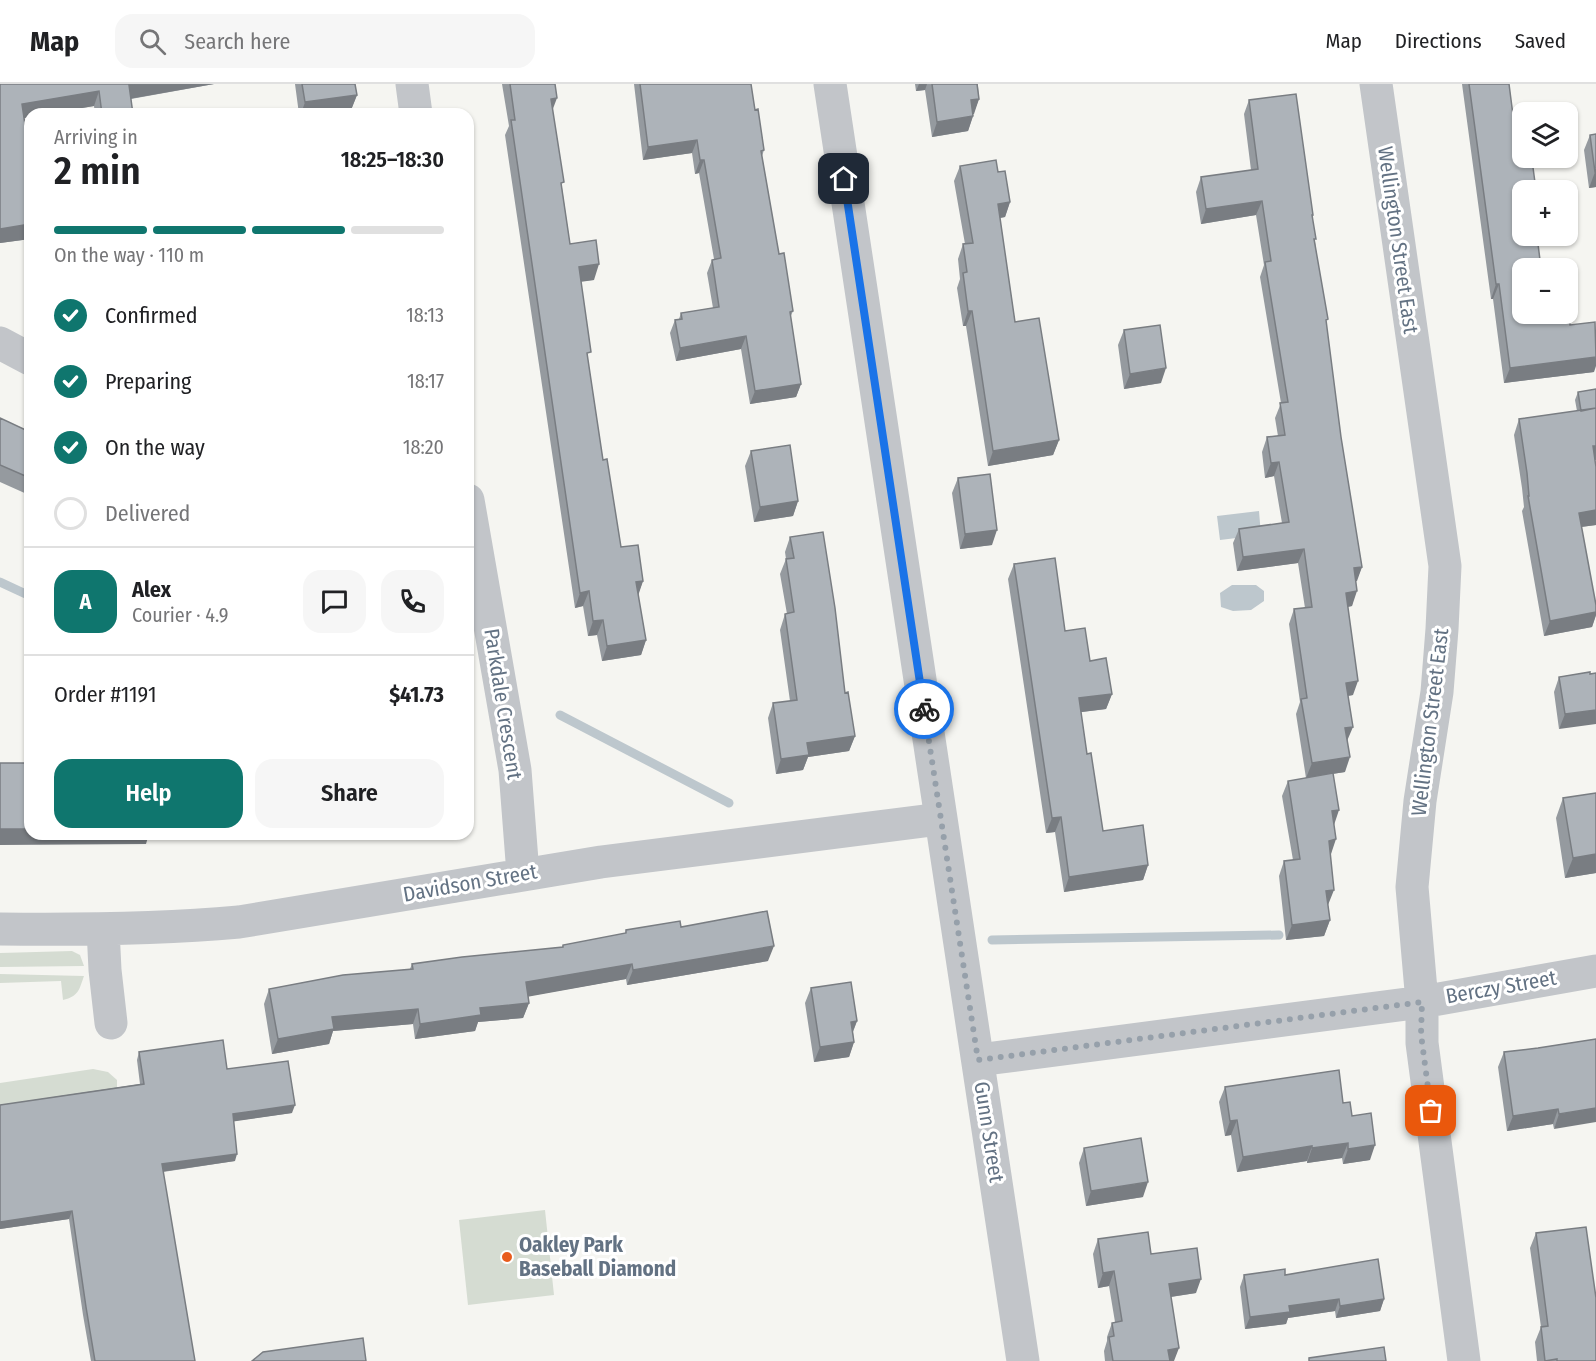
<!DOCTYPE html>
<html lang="en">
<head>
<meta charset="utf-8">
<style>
  body { margin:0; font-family:"Fira Sans Condensed",sans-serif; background:#f6f6f6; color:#202124; height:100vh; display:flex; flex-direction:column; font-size:22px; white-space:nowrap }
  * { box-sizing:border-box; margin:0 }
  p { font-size:20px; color:#757577 }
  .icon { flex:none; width:33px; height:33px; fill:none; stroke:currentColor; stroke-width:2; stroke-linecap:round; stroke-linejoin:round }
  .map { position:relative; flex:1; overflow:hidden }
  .side { position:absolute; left:24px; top:24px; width:450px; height:732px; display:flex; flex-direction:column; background:#fff; border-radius:18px; box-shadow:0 2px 4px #0004 }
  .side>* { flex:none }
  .buttons { position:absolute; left:1512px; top:18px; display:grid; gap:12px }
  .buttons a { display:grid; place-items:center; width:66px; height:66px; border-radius:12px; background:#fff; box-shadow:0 2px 4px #0004; font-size:30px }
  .pin { position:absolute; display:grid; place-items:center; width:51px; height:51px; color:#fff; margin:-26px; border-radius:12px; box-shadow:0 3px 9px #0006 }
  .courier { position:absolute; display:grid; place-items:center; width:60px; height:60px; margin:-30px; border:4px solid #1a73e8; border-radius:50%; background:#fff; color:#222; box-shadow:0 2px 8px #0007 }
  .head em { font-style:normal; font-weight:600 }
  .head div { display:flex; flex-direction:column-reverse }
  .head { display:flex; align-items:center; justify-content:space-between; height:102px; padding:0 30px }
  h1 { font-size:39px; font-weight:600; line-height:45px }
  .bar { display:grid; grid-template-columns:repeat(4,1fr); gap:9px 6px; align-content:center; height:72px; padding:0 30px }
  .bar i { height:8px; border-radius:4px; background:#e0e0e0 }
  .bar .current { background:#0f766e }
  .bar p { grid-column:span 4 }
  .line { display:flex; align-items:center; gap:15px; padding:0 30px; border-top:2px solid #e0e0e0 }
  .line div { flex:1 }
  .round { display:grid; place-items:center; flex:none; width:63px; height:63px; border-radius:18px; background:#f6f6f6 }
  ol { padding:0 30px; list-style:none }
  li { display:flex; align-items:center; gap:18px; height:66px }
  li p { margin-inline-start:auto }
  li .icon { padding:6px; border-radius:50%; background:#0f766e; color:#fff; stroke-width:4 }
  li:last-child { color:#757577 }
  li i { width:33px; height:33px; border:3px solid #e0e0e0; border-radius:50% }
  .button { display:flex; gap:12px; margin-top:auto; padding:12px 30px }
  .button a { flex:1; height:69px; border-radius:18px; background:#0f766e; color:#fff; font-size:24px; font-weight:600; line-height:69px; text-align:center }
  .button a+a { background:#f6f6f6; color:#202124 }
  header { display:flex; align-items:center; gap:36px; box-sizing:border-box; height:84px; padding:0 30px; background:#fff; border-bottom:2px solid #e0e0e0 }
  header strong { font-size:28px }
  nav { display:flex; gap:33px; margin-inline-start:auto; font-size:21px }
  .search { width:420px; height:54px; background:#f6f6f6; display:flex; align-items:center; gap:15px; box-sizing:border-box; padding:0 21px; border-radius:18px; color:#757577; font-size:22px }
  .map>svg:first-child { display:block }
  .green { fill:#d5dcd2 }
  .water { fill:#bdc7cd }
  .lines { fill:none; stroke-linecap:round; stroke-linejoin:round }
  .stream { stroke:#bdc7cd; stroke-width:9 }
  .minor { stroke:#c2c5c9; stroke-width:33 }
  .wall { fill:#959a9f }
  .shaded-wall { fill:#797d82 }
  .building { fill:#adb3b9; stroke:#797d82; stroke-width:1.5 }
  .done { stroke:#96a0aa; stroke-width:6; stroke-dasharray:0 10.8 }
  .route { stroke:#1a73e8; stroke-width:8 }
  .poi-dot { fill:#e85c1d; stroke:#fff; stroke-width:2 }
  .labels { text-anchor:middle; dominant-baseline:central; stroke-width:6; stroke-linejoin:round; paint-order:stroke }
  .street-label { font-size:21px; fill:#637283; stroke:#fff }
  .poi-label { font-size:21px; font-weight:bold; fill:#637283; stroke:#fff; text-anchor:start }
</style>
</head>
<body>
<header>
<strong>Map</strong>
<div class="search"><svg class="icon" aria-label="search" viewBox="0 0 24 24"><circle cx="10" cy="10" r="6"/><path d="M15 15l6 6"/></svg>Search here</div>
<nav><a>Map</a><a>Directions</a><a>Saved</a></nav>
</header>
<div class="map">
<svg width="1596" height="1277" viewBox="0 0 1596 1277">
  <rect width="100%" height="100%" fill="#f5f5f1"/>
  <!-- green -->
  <path class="green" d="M72 867 80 871 84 882 0 883V869Z
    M0 890 84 892C79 906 79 912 63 916L61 897 0 899Z
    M93 985 108 988 117 996V1012L0 1028V999Z
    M545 1126 554 1211 468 1221 459 1136Z"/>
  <!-- water -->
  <path class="water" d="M1259 427 1261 451 1220 456 1217 432Z
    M1232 501H1256L1264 507V517L1251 526 1233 527 1221 523 1220 509Z"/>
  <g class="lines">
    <!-- stream -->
    <path class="stream" d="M0 498 30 512
      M560 631 729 719
      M992 856 1279 851"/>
    <!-- minor -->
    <path class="minor" d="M412 0 416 30
      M830 0 1023 1277
      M1376 0 1445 482 1442 545 1437 608 1420 717 1412 803 1422 918V959L1464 1277
      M0 259 30 275
      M468 416 515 686 523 790
      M0 845C80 846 159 845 239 838L601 778 940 735
      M103 845 105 886 111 939
      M978 976 1422 918 1596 887"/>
  </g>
  <!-- wall -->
  <path class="wall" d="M0 0H214L131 15 133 30H95L94 22 46 30H30V33L24 34 30 75V155L0 159Z
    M295 0H355L357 11 351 26 324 30H299Z
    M502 0H555L552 27 562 104 570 160 594 196 581 197 588 276 603 376 621 463 643 497 638 510 646 556 641 571 602 577 597 551 588 552 583 522 575 524 505 51 509 42Z
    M634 0H751L755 26 764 66 762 72 779 170 793 227 790 234 801 300 796 313 750 320 741 265 676 277 670 249 675 236 679 235 681 229 713 224 707 189 712 176 714 175 699 89 695 90 692 69 643 76Z
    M915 0H978V2L979 15 973 30V32L968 47 932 53 925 6 916 7Z
    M1462 0H1509L1519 78 1537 155 1547 236 1570 241 1594 288 1504 299 1493 215H1491Z
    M1249 16 1313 131 1312 134 1315 158 1341 353 1362 483 1356 497 1352 522 1348 523 1353 611 1348 612 1347 658 1345 688 1306 694 1296 630 1300 618 1289 540 1294 525 1305 524 1298 479 1237 487 1233 459 1239 445 1282 439 1274 392 1265 394 1262 368 1267 353 1278 352 1275 334 1281 319 1260 193 1264 181 1256 131 1201 140 1196 108 1201 93 1251 86 1244 30Z
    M1596 50V103L1589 104 1584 66 1590 51Z
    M960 82 998 88 1010 118 1005 133 1000 134 1015 238 1059 356 1053 371 988 382 966 242H963L957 204 960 195 958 175 963 160H965L954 97Z
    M1124 246 1161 299 1124 305 1118 261Z
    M1596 305V376H1595L1596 441 1581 443 1596 521V531L1592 543 1544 552 1522 427 1524 423 1522 404 1514 351 1519 335 1577 327 1575 316 1578 308Z
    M0 334 30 348V408L29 411 0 398Z
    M751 367 798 417 793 432 754 438 745 382Z
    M958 394 992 461 960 465 952 409Z
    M790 453 845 609 855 652 849 667 808 673 803 686 776 690 768 634 773 619 790 617 780 546 785 530H787L780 490 786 475 785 468Z
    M1014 480 1065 547 1090 577 1112 610 1106 625 1081 628 1087 670 1103 747 1148 781 1143 796 1064 808 1055 748 1046 749 1008 495Z
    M1590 588 1559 645 1554 608 1559 593Z
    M1288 697 1334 739 1331 770 1330 771 1328 821 1330 836 1324 852 1286 856 1279 792 1284 777 1293 776 1282 712Z
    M1596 709V789L1565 794 1556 734 1563 714Z
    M681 843 768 877 627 901 626 895 528 912 529 919 523 934 478 938 475 947 415 955 413 940 333 947 329 960 272 970 264 920 269 905 410 885 412 880 562 863 563 861 625 850 626 846Z
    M811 904 857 937 853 948 854 958 849 973 814 978 805 919Z
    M1596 955 1554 1045 1553 1040 1507 1047 1498 983 1504 968 1538 964Z
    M139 968 227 985 292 1029 233 1037 235 1077 163 1088 195 1277H91L83 1231 69 1135 0 1145V1021L140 1000 137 976Z
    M1225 1003 1343 1019 1352 1032 1370 1076 1343 1080 1342 1074 1307 1079V1077L1237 1088 1231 1051 1225 1052 1219 1018Z
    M1084 1064 1143 1113 1086 1122 1079 1079Z
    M1536 1149 1596 1277H1537L1535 1258 1541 1243 1530 1164Z
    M1098 1155 1151 1170 1196 1209 1171 1213 1174 1277H1105L1104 1267 1107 1257V1253L1112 1239 1115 1238 1109 1202 1098 1204 1093 1170Z
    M1244 1191H1285L1384 1215 1380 1227 1336 1234 1335 1227 1288 1234 1286 1240 1245 1245 1240 1203Z"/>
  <!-- shaded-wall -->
  <path class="shaded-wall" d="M134 0H214L123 16 129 1Z
    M919 0H927L925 6 916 7Z
    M99 7 94 22 46 30H30V33L17 35 22 20Z
    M357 11 351 26 324 30H301L305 18Z
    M557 14 551 30V15Z
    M979 15 974 30 966 31 971 16Z
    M973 32 968 47 932 53 937 38Z
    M697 56 692 69 643 76 648 63Z
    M700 76H704L699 89 695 90Z
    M1595 88H1596V103L1589 104Z
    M1262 117 1256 131 1201 140 1206 125Z
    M1010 118 1005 133 993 135 998 120Z
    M30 140V155L0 159V145Z
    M599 180 594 196 573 199 579 183Z
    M1496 200H1499L1493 215H1491Z
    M968 227H972L966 242H963Z
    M746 252 741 265 676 277 680 264Z
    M1596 273V282L1594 288 1504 299 1510 284Z
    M1166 284 1161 299 1124 305 1130 290Z
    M801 300 796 313 750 320 755 307Z
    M1059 356 1053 371 988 382 993 367Z
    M1593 362H1596V376L1588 378Z
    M1279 378 1274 392 1265 394 1271 379Z
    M798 417 793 432 754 438 760 423Z
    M1596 426V441L1573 444 1579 429Z
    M997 446 992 461 960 465 965 450Z
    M1304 465 1298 479 1237 487 1243 473Z
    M1362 483 1357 497 1349 498 1354 484Z
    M643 497 638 512 636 498Z
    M589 507 583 522 575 524 580 509Z
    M1357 507 1352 522 1340 524 1346 509Z
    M1596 528V531L1592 543 1544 552 1550 537Z
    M603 536 597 551 588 552 593 537Z
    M646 556 641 571 602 577 607 562Z
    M1358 597 1353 611 1340 613 1346 599Z
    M1112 610 1106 625 1074 629 1079 614Z
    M1596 626V640L1559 645 1565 630Z
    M1353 643 1347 657 1345 644Z
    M855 652 849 667 808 673 803 686 776 690 781 675 807 659Z
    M1350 673 1345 688 1306 694 1312 679Z
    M1339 726 1334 741 1332 727Z
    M1061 733 1055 748 1046 749 1052 734Z
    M0 745H30V750H187L148 753 146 760 0 761Z
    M1336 755 1331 770 1323 772 1329 757Z
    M1596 770V789L1565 794 1573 774Z
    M1148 781 1143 796 1064 808 1069 793Z
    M1334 806 1328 821 1326 807Z
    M1330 836 1324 852 1286 856 1292 841Z
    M774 862 768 877 627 901 633 886Z
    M632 880 626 895 521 914 526 898Z
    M529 919 523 934 478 938 475 947 415 955 420 940 480 924Z
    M418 925 413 940 333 947 329 960 272 970 278 955 332 933Z
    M857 937 851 952V938Z
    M854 958 849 973 814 978 820 963Z
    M295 1021 292 1029 230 1038 233 1030Z
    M1596 1024V1038L1554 1045 1559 1030Z
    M1558 1025 1553 1040 1507 1047 1513 1032Z
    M1237 1036 1231 1051 1225 1052 1230 1037Z
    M1348 1059 1342 1074 1307 1079 1312 1064Z
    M1375 1061 1370 1076 1343 1080 1348 1065Z
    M1312 1062 1307 1077 1237 1088 1243 1073Z
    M237 1070 235 1077 160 1088 162 1080Z
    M1148 1098 1143 1113 1086 1122 1091 1107Z
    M72 1127 69 1135 0 1145V1138Z
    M1114 1187 1109 1202 1098 1204 1103 1189Z
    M1201 1195 1196 1209 1163 1214 1169 1200Z
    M1339 1215 1335 1227 1288 1234 1286 1240 1245 1245 1250 1233 1289 1222Z
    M1384 1215 1380 1227 1336 1234 1340 1222Z
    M1179 1264 1174 1277H1164L1168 1266Z"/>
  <!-- building -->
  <path class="building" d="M0 0H134L129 1 133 30H102L99 7 22 20 30 75V140L0 145Z
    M302 0H355L357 11 305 18Z
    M510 0H555L557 14 551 15 564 98 561 99 570 160 596 156 599 180 579 183 591 268 587 269 603 376 607 375 621 463 638 461 643 497 636 498 646 556 607 562 603 536 593 537 589 507 580 509 511 36H515Z
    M640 0H751L755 26 758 25 764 66 761 67 779 170 784 169 793 227 790 228 801 300 755 307 746 252 680 264 675 236 682 235 681 229 719 223 712 176 721 174 704 76H700L697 56 648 63Z
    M932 0H977L979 15 971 16 973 32 937 38Z
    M1469 0H1509L1519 78 1532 76 1536 106H1522V152H1537L1541 184H1522V230H1547V236L1569 233 1570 241 1595 238 1596 273 1510 284 1499 200H1496Z
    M1296 10 1313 131H1312L1316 155H1314L1328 235 1326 236 1341 353 1362 483 1354 484 1357 507 1346 509 1358 597 1346 599 1353 643 1345 644 1350 673 1312 679 1301 615 1307 614 1294 525 1312 523 1304 465 1243 473 1239 445 1289 438 1279 378 1271 379 1267 353 1285 351 1280 319 1288 318 1265 178 1271 177 1262 117 1206 125 1201 93 1258 85 1249 16Z
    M1596 50V88H1595L1590 51Z
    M996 76 998 88 1005 87 1010 118 998 120 1015 238 1039 234 1059 356 993 367 972 227H968L963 189 967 188 963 160 973 159 960 82Z
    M1160 241 1166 284 1130 290 1124 246Z
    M1596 305V324L1581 327 1578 308Z
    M1596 324V362H1593L1596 383V426L1579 429 1596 521V528L1550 537 1528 412H1529L1527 389 1519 335Z
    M0 334 30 348V394L0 381Z
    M790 361 798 417 760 423 751 367Z
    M990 390 997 446 965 450 958 394Z
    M823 448 835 524 845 609 848 608 855 652 807 659 809 671 781 675 773 619 797 616 785 530 794 528 786 475 794 474 790 453Z
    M1055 474 1065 547 1085 544 1090 577 1106 574 1112 610 1079 614 1087 670 1091 669 1103 747 1143 741 1148 781 1069 793 1061 733 1052 734 1014 480Z
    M1590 588V590L1596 589V626L1565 630 1559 593Z
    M0 679H30V745H0Z
    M1333 689 1339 726 1332 727 1336 755 1329 757 1334 806 1326 807 1330 836 1292 841 1284 777 1300 775 1288 697Z
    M1596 709V770L1573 774 1563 714Z
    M767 827 774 862 633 886 632 880 526 898 529 919 480 924 481 931 420 940 418 925 332 933 334 945 278 955 269 905 343 891 413 885 412 880 462 873 563 863V861L626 849V846L680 837 681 843Z
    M851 898 857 937 851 938 854 958 820 963 811 904Z
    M1596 955V1024L1559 1030 1558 1025 1513 1032 1504 968 1538 964Z
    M223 956 227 985 288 977 295 1021 233 1030 237 1070 162 1080 195 1277H95L86 1223 72 1127 0 1138V1021L144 1000 139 968Z
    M1339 986 1343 1019 1350 1018 1352 1032 1371 1029 1375 1061 1348 1065V1059L1312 1064V1062L1243 1073 1237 1036 1230 1037 1225 1003Z
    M1141 1054 1148 1098 1091 1107 1084 1064Z
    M1586 1143 1596 1214V1277H1557V1275L1545 1277 1541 1243 1548 1242 1536 1149Z
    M1148 1148 1151 1170 1197 1164 1201 1195 1169 1200 1179 1264 1168 1266 1170 1277H1113L1109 1253 1114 1252 1112 1239 1122 1237 1114 1187 1103 1189 1098 1155Z
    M1378 1175 1384 1215 1340 1222 1339 1215 1289 1222 1290 1228 1250 1233 1244 1191 1285 1185V1191Z
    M363 1254 366 1277H252L263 1268Z
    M1384 1263 1386 1277H1309V1274Z"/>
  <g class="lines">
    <!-- done -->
    <path class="done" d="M924 625 978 976 1422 918 1421 950 1431 1027"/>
    <!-- route -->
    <path class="route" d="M844 95 924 625"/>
  </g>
  <!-- markers -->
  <circle class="poi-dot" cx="507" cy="1173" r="6"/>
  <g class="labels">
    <!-- street labels -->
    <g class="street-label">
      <text transform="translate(1398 156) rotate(82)">Wellington Street East</text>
      <text transform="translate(503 620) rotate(81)">Parkdale Crescent</text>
      <text transform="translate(1430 638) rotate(-83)">Wellington Street East</text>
      <text transform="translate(470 799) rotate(-10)">Davidson Street</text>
      <text transform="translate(1501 903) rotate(-10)">Berczy Street</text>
      <text transform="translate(989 1048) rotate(81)">Gunn Street</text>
    </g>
    <!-- poi labels -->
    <g class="poi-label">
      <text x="519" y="1161">Oakley Park<tspan x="519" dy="24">Baseball Diamond</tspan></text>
    </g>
  </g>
</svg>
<div class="buttons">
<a><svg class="icon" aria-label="layers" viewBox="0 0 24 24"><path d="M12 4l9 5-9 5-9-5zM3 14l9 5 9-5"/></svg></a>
<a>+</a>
<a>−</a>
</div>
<div class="pin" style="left:1431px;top:1027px;background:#ea580c"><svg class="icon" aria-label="bag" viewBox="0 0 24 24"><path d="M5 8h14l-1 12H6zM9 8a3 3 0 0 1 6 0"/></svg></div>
<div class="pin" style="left:844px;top:95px;background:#1f2937"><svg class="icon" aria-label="home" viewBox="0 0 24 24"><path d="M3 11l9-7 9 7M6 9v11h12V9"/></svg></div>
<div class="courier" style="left:924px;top:625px"><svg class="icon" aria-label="bike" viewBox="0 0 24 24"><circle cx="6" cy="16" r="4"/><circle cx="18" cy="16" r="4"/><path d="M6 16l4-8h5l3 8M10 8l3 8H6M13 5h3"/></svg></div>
<section class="side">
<div class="head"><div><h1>2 min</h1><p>Arriving in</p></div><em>18:25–18:30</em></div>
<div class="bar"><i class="current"></i><i class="current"></i><i class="current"></i><i></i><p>On the way · 110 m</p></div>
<ol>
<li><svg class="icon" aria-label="check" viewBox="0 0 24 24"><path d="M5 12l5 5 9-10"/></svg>Confirmed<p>18:13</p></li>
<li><svg class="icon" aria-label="check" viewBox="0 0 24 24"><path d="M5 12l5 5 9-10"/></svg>Preparing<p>18:17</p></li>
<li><svg class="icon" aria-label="check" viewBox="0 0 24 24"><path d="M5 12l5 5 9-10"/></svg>On the way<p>18:20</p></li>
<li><i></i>Delivered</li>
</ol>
<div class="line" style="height:108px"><b class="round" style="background:#0f766e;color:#fff">A</b><div><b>Alex</b><p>Courier · 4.9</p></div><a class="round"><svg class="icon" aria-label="chat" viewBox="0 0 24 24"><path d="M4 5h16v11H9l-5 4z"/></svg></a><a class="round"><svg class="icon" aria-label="phone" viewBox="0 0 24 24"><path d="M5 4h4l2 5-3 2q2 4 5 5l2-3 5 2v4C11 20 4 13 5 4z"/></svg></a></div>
<div class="line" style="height:78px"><div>Order #1191</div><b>$41.73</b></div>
<div class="button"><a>Help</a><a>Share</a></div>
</section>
</div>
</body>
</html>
